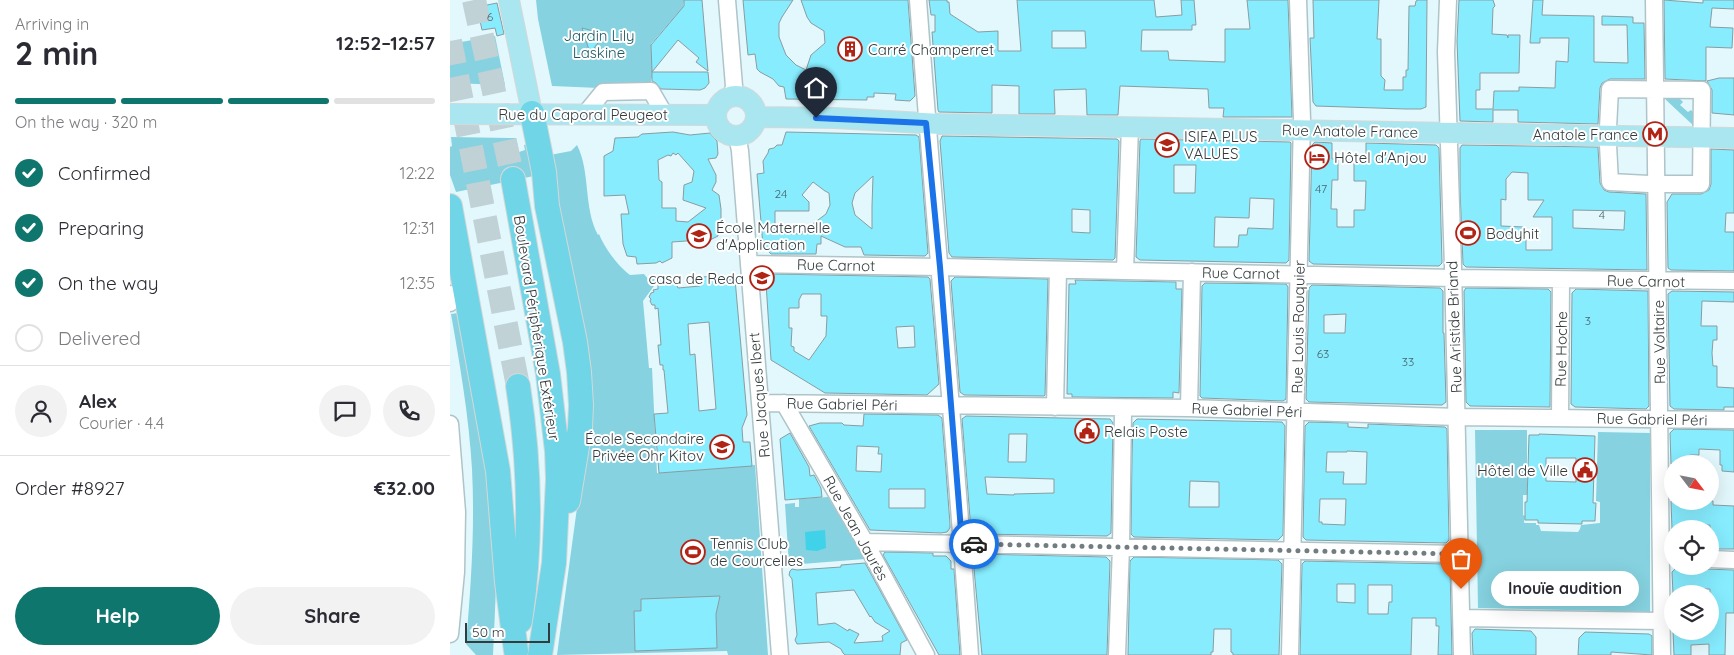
<!DOCTYPE html>
<html lang="en">
<head>
<meta charset="utf-8">
<style>
  body { margin:0; font-family:Quicksand,sans-serif; background:#f2f2f3; color:#2b2b33; height:100vh; display:flex; flex-direction:column; font-size:19px; white-space:nowrap }
  * { box-sizing:border-box; margin:0 }
  p { font-size:16px; color:#7c7c81 }
  .icon { flex:none; width:28px; height:28px; fill:none; stroke:currentColor; stroke-width:2; stroke-linecap:round; stroke-linejoin:round }
  .map { position:relative; flex:1; overflow:hidden }
  .details { display:flex; flex-direction:column; background:#fff; width:450px }
  .details>* { flex:none }
  .needle { width:32px; rotate:122deg }
  .controls { position:absolute; left:1214px; top:455px; display:grid; gap:10px }
  .controls a { display:grid; place-items:center; width:55px; height:55px; border-radius:50%; background:#fff; box-shadow:0 5px 20px #0002; font-size:25px }
  .scale { position:absolute; left:15px; bottom:12px; width:85px; box-sizing:border-box; padding-left:5px; border:2px solid #333b3d; border-top:0; font-size:14px; line-height:18px; white-space:nowrap; color:#333b3d; -webkit-text-stroke:4px #fff; paint-order:stroke }
  .pin { position:absolute; display:grid; place-items:center; width:42px; height:42px; color:#fff; margin:-51px -21px; border-radius:50% 50% 50% 0; rotate:-45deg; box-shadow:0 0 5px #0007 }
  .pin .icon { rotate:45deg }
  .courier { position:absolute; display:grid; place-items:center; width:50px; height:50px; margin:-25px; border:4px solid #1a73e8; border-radius:50%; background:#fff; color:#222; box-shadow:0 1px 6px #0007 }
  .bubble { position:absolute; height:35px; border-radius:18px; background:#fff; box-shadow:0 5px 20px #0002; font-size:16px; font-weight:700; line-height:35px; text-align:center }
  .overview em { font-style:normal; font-weight:700 }
  .overview div { display:flex; flex-direction:column-reverse }
  .overview { display:flex; align-items:center; justify-content:space-between; height:85px; padding:0 15px }
  h1 { font-size:32px; font-weight:700; line-height:38px }
  .bar { display:grid; grid-template-columns:repeat(4,1fr); gap:8px 5px; align-content:center; height:60px; padding:0 15px }
  .bar i { height:6px; border-radius:4px; background:#e1e1e2 }
  .bar .selected { background:#0f766e }
  .bar p { grid-column:span 4 }
  .line { display:flex; align-items:center; gap:12px; padding:0 15px; border-top:1px solid #e1e1e2 }
  .line div { flex:1 }
  .round { display:grid; place-items:center; flex:none; width:52px; height:52px; border-radius:26px; background:#f2f2f3 }
  ol { padding:0 15px; list-style:none }
  li { display:flex; align-items:center; gap:15px; height:55px }
  li p { margin-inline-start:auto }
  li .icon { padding:5px; border-radius:50%; background:#0f766e; color:#fff; stroke-width:4 }
  li:last-child { color:#7c7c81 }
  li i { width:28px; height:28px; border:2px solid #e1e1e2; border-radius:50% }
  .button { display:flex; gap:10px; margin-top:auto; padding:10px 15px }
  .button a { flex:1; height:58px; border-radius:30px; background:#0f766e; color:#fff; font-size:20px; font-weight:700; line-height:58px; text-align:center }
  .button a+a { background:#f2f2f3; color:#2b2b33 }
  main { display:flex; flex:1; min-height:0 }
  .map>svg:first-child { display:block }
  .green { fill:#86d2e0 }
  .water { fill:#3fd2e9 }
  .building { fill:#86ecfe; stroke:#899da1; fill-rule:evenodd }
  .lines { fill:none; stroke-linecap:round; stroke-linejoin:round }
  .highway-tunnel { stroke:#c0d2d6; stroke-width:24; stroke-dasharray:24 12; stroke-linecap:butt }
  .minor-casing { stroke:#afc4c8; stroke-width:19 }
  .major-casing { stroke:#d6d8d8; stroke-width:22 }
  .highway-casing { stroke:#d6d8d8; stroke-width:26 }
  .minor { stroke:#fff; stroke-width:16 }
  .major { stroke:#a9e6f0; stroke-width:20 }
  .highway { stroke:#70d5e6; stroke-width:24 }
  .done { stroke:#717d80; stroke-width:5; stroke-dasharray:0 9 }
  .route { stroke:#1a73e8; stroke-width:6 }
  .labels { text-anchor:middle; dominant-baseline:central; stroke-width:4; stroke-linejoin:round; paint-order:stroke }
  .number-label { font-size:12px; fill:#48676d }
  .park-label { font-size:15px; fill:#1c5761; stroke:#fff }
  .poi-label { font-size:15px; fill:#333b3d; stroke:#fff; text-anchor:start }
  .street-label { font-size:15px; fill:#333b3d; stroke:#fff }
</style>
</head>
<body>
<main>
<section class="details">
<div class="overview"><div><h1>2 min</h1><p>Arriving in</p></div><em>12:52–12:57</em></div>
<div class="bar"><i class="selected"></i><i class="selected"></i><i class="selected"></i><i></i><p>On the way · 320 m</p></div>
<ol>
<li><svg class="icon" aria-label="check" viewBox="0 0 24 24"><path d="M5 12l5 5 9-10"/></svg>Confirmed<p>12:22</p></li>
<li><svg class="icon" aria-label="check" viewBox="0 0 24 24"><path d="M5 12l5 5 9-10"/></svg>Preparing<p>12:31</p></li>
<li><svg class="icon" aria-label="check" viewBox="0 0 24 24"><path d="M5 12l5 5 9-10"/></svg>On the way<p>12:35</p></li>
<li><i></i>Delivered</li>
</ol>
<div class="line" style="height:90px"><a class="round"><svg class="icon" aria-label="person" viewBox="0 0 24 24"><circle cx="12" cy="8" r="4"/><path d="M4 21q1-7 8-7t8 7"/></svg></a><div><b>Alex</b><p>Courier · 4.4</p></div><a class="round"><svg class="icon" aria-label="chat" viewBox="0 0 24 24"><path d="M4 5h16v11H9l-5 4z"/></svg></a><a class="round"><svg class="icon" aria-label="phone" viewBox="0 0 24 24"><path d="M5 4h4l2 5-3 2q2 4 5 5l2-3 5 2v4C11 20 4 13 5 4z"/></svg></a></div>
<div class="line" style="height:65px"><div>Order #8927</div><b>€32.00</b></div>
<div class="button"><a>Help</a><a>Share</a></div>
</section>
<div class="map">
<svg width="1284" height="655" viewBox="0 0 1284 655">
  <rect width="100%" height="100%" fill="#e3f8fc"/>
  <!-- green -->
  <path class="green" d="M86 0H234L233 7 201 44 203 75 201 80V84L149 88 102 86 88 19Z
    M45 36 55 85 0 83V44Z
    M1216 94H1225L1233 102 1230 105 1238 112 1241 110 1249 118 1245 127 1216 100Z
    M1 137 66 138 69 152 75 150 74 145 77 144 84 176 6 192 0 175V147L2 146Z
    M127 145C141 173 133 207 148 235L149 234C155 249 168 266 180 275L194 274 199 280 202 278 209 279 193 301 199 368H202L207 473 305 465 318 655H278L277 651 107 655 132 471 100 155 121 151Z
    M8 313 36 465 46 588 43 655H26L16 644C21 586 25 528 22 469 19 417 10 365 1 314Z
    M1025 430H1077V495H1073V515L1075 516 1074 523H1086V525H1089L1091 531 1128 532 1130 529 1131 525 1150 523V502L1146 501 1148 432 1200 433V612L1028 608Z
    M378 497 415 559 339 565 335 504 345 503V507H349V499Z"/>
  <!-- water -->
  <path class="water" d="M375 530 376 548 367 551 356 550 355 532Z"/>
  <!-- building -->
  <path class="building" d="M234 0H252L258 71 246 62 249 58 228 40 202 72 201 45 234 6Z
    M293 0H343L332 17 329 23V37L336 55 346 65 356 70 361 55 375 43 374 31 361 23 357 17 351 0H458L465 96 460 101 445 100 446 94 424 93V97H417V100L336 99 334 87 329 86 323 79 310 72 307 69 305 54 298 55Z
    M479 0H497V2H499L500 14 528 32 548 31V51H571L567 0H704L706 17 732 15 731 0H744L746 25H742V30H692L691 51H718L719 60 775 62V29H800L797 0H838L842 117H773L774 108H759L758 89 670 86 668 115H637L636 89 604 90 605 114H569V86L542 85V113L489 112 488 110 482 32H485V15H481ZM602 31H635L636 48H602Z
    M863 0H929L927 39H931V76L935 80 934 90H953V77H956V70H958L959 6H965L966 1 968 0H977L976 107 971 109H956L866 106 863 102 860 38H864Z
    M1009 0H1043L1045 6 1043 8 1042 34 1057 35 1058 38V35H1070L1069 73H1030V90H1026V109H1043L1044 91H1069V87L1105 88 1106 61 1118 62 1119 38H1090V43H1080L1083 0H1093L1092 15 1144 16V62L1178 63 1177 25H1152V16L1183 17V23H1194L1195 79H1160L1152 83 1150 88 1148 124 1068 122V110H1043V122L1010 121 1007 41Z
    M1214 0 1253 3V0H1284V9L1262 8 1260 27 1283 28 1282 48 1256 47V81L1215 79Z
    M47 3 54 34 47 36 45 28 32 30 27 7Z
    M132 28 155 34 140 53Z
    M202 72H258L259 83 255 88 250 90 211 89 206 83 202 81Z
    M1269 78H1284V115L1262 113V90L1257 81Z
    M223 132 240 135 260 133 267 141 268 154 266 158 258 159 266 175V182L262 190 269 195 271 209V222L267 229 268 236 252 244 250 240 222 242V258L212 263 210 261 206 263 187 264 186 257 177 256 173 244 171 214H179L175 195 154 196V156L163 151 165 138 188 137 192 134ZM223 153 226 155 228 153 244 171 242 182 234 185 233 200 256 208 238 222 226 221V208H212V182L209 180 208 160 218 155 221 156Z
    M336 132 466 135 469 137 478 253 475 256 414 255 411 247H395L371 236V244H367L366 254H321L313 246 307 174 314 173 313 161 318 153 319 149 324 148 327 145H332ZM423 176 422 206V229L405 215 402 203 405 193ZM363 182 375 191 379 193 380 205 376 214 352 232V234L325 233V211H359V202L352 195Z
    M492 136 667 139 669 141 665 258 663 260 502 257 499 253 490 141ZM622 209 640 210V233L622 232Z
    M691 139 840 142 841 143 839 260 836 263 690 260 686 257 690 141ZM724 165H746L745 193H724ZM800 198 824 199 823 229 798 228 797 235H789L788 247H764L765 217 799 218Z
    M865 142 882 143V159H888V180H882L881 209H887V227H904V210H915L916 181H904V160H916V143L986 145 989 148 992 263 989 266 913 265 863 264 859 261 862 145Z
    M1012 145 1148 147 1150 183 1154 190 1159 192 1196 194 1197 270 1016 267 1013 264 1010 190V148ZM1062 172 1078 173V200H1094L1083 217H1102V250H1076V240H1073L1074 227 1051 226V199L1056 200V179ZM1123 210 1175 211 1174 230 1123 228Z
    M1261 149 1284 150V213H1276L1275 232H1284V271L1221 270 1218 268 1217 202 1222 194H1251L1259 190 1261 184Z
    M323 274 478 277 480 279 489 384 477 395 375 393 321 360 316 283ZM352 294H371V316H377L376 336 359 360 344 351V347L341 346 342 328H339V308H349V300ZM464 326 465 347 448 348 446 327Z
    M272 275 278 280 285 279 297 415 292 428 293 442H300L302 466 209 473 204 414 218 413 214 370H213V365H210L208 345H211L208 308 205 309V305H202L200 301 201 299 199 297 201 293 204 292 203 290 208 289V285L210 284 211 282 214 279 217 281 223 276V283H226L228 288 250 286V280L253 277ZM259 322 266 409 249 411 245 354 240 355 238 324Z
    M505 277 598 279 595 395 594 396 514 395 510 392 501 281Z
    M625 280 726 282V289H732L729 393 723 392V398L622 397V394H617L619 284H626Z
    M755 283 836 284 838 287 836 399 833 401 752 398 750 396 752 286Z
    M862 285 990 288 993 291V333H994L996 402 992 405 859 402 856 399 859 288ZM896 314 895 333H874V315Z
    M1016 288 1098 289 1101 292 1100 407 1020 406 1016 402 1014 291Z
    M1126 289 1198 291 1199 406 1196 409 1125 407 1121 404 1122 293Z
    M1222 291 1284 292V302L1252 301 1251 326H1267V340H1263L1262 353 1263 366H1267V387L1284 388V407H1274V410L1224 409 1220 406 1218 294Z
    M414 414 488 415 492 418 500 524V528L497 532 491 533 420 530 359 426 370 423H392L394 425 413 426ZM407 446 429 447 428 454H432L431 472 406 471ZM439 489H475V508H439Z
    M516 416 660 419 663 423 661 533 657 536 525 534 521 530 512 419ZM559 434H577L576 462H558ZM535 477 604 479V493L564 494V495L537 494Z
    M687 419 832 422 835 426 833 535 828 540 684 537 681 534 682 456 683 423ZM740 481 769 482V507H739Z
    M859 422 898 423V427L918 428V424L995 427 997 429 999 540 996 543 856 540 853 537 855 426ZM897 451 917 452 916 484H893L894 472H876L877 452H897ZM870 499H896L895 525 872 524V522H869Z
    M1224 429 1284 430V472L1272 471V465H1270V450L1249 449V455H1240L1238 464H1221L1220 433Z
    M340 433 359 467 360 476 364 475 371 488 372 497 335 500 330 439Z
    M1089 434 1145 436 1143 503H1146L1145 521H1132V524L1088 523V520H1075V502H1077L1079 435H1089ZM1096 458H1126V482L1096 481Z
    M1221 501H1263V505L1284 506V549H1260V525L1236 526V529H1222Z
    M435 552 483 553V556H496L501 561V569H504L510 655H489L433 555Z
    M527 554 656 557 660 561 657 655H532L523 558Z
    M684 557 828 560 832 564 829 655H783V653L781 652V629H764L763 652H761V655H678L680 561Z
    M855 561 997 564 1000 567 1002 655H988L989 626H986V618H962L961 655H850L852 564ZM887 584H905V603L887 602ZM918 585H942V602H939L938 614H918Z
    M415 563 457 640 451 643 450 655H395L393 653 391 649 379 642 347 644 345 640 347 635 342 579 339 575 340 571 342 569 347 570 391 567V565ZM404 590 420 617 421 616 425 622 440 631 432 636 433 641 404 643 409 634 399 629 398 631 385 623 368 625 366 593Z
    M1226 568 1284 570V613H1276L1275 655H1259V644L1241 645V655H1224L1223 631H1260V589H1243L1242 590V594H1223L1222 572Z
    M270 596 266 614 267 648 185 651 184 611H191V599Z
    M1025 629 1081 631 1086 637V655H1023L1022 633Z
    M1135 632 1199 634 1202 636V655L1161 652V655H1128L1129 638Z"/>
  <g class="lines">
    <!-- highway-tunnel -->
    <path class="highway-tunnel" d="M24 0 63 179
      M0 41 68 386"/>
    <!-- minor casing -->
    <g class="minor-casing">
      <path id="minor" d="M277 0 284 86 283 91 279 97
        M468 0C484 218 505 436 520 655
        M998 0 996 52 1003 267 1012 655
        M1204 0 1212 655
        M135 114 153 92 201 91 215 115
        M1158 128 1160 89 1252 90 1251 184H1215
        M284 136 288 140 290 151 330 655
        M1158 145 1160 182 1199 184
        M299 264 490 267 1003 278 1284 281
        M675 271 680 127
        M0 294V303
        M310 403 739 408 1007 417 1284 420
        M334 403 415 542 476 655
        M605 407 608 270
        M739 408 742 272
        M1110 418 1111 280
        M0 424 7 512 6 572 0 634
        M415 542 1010 554
        M1260 559 1284 560
        M1012 618 1211 621
        M667 655 671 547 673 411
        M840 655 852 120 848 0"/>
    </g>
    <!-- major casing -->
    <g class="major-casing">
      <path id="major" d="M59 0 82 113
        M266 116a20 20 0 1 1 40 0a20 20 0 1 1-40 0Z
        M0 114 266 115
        M307 117 385 118 490 124 1284 138"/>
    </g>
    <!-- highway casing -->
    <g class="highway-casing">
      <path id="highway" d="M82 113 94 172 97 206 125 342 129 372 131 405 130 428 118 501
        M63 179 98 374 107 451 108 479 104 563 90 655
        M0 206 48 471 57 582 66 651
        M68 386C80 464 82 543 70 621"/>
    </g>
    <!-- minor -->
    <use href="#minor" class="minor"/>
    <!-- major -->
    <use href="#major" class="major"/>
    <!-- highway -->
    <use href="#highway" class="highway"/>
  </g>
  <g class="lines">
    <!-- done -->
    <path class="done" d="M524 544 1010 554 1011 589"/>
    <!-- route -->
    <path class="route" d="M366 118 476 123 490 267 512 543 524 544"/>
  </g>
  <!-- icons -->
  <defs>
    <g id="building-ring" transform="scale(1.25)"><circle r="9.5" fill="#fff" stroke="#b12315" stroke-width="1.5"/><path d="M-4-6H4V6H1V3H-1V6H-4ZM-2.5-4.3h1.7v1.8h-1.7ZM.8-4.3h1.7v1.8H.8ZM-2.5-1h1.7V.8h-1.7ZM.8-1h1.7V.8H.8Z" fill="#b12315"/></g>
    <g id="metro-ring" transform="scale(1.25)"><circle r="9.5" fill="#fff" stroke="#b12315" stroke-width="1.5"/><path d="M-5.5 5V-5H-3L0 0L3-5H5.5V5H3V-.5L0 4L-3-.5V5Z" fill="#b12315"/></g>
    <g id="university-ring" transform="scale(1.25)"><circle r="9.5" fill="#fff" stroke="#b12315" stroke-width="1.5"/><path d="M0-5L7-2L0 1L-7-2ZM-4 1L0 2.5L4 1V4Q0 6-4 4Z" fill="#b12315"/></g>
    <g id="hotel-ring" transform="scale(1.25)"><circle r="9.5" fill="#fff" stroke="#b12315" stroke-width="1.5"/><path d="M-6-4.5h1.5V1H6V5H4.5V3h-9V5H-6ZM-4 0a1.8 1.8 0 1 1 3.6 0ZM.5 0V-2.5h3Q6-2.5 6 0Z" fill="#b12315"/></g>
    <g id="stadium-ring" transform="scale(1.25)"><circle r="9.5" fill="#fff" stroke="#b12315" stroke-width="1.5"/><path d="M0-5a6.5 5 0 1 0 0 10a6.5 5 0 1 0 0-10ZM-3.5-1.8h7v3.6h-7Z" fill="#b12315"/></g>
    <g id="school-ring" transform="scale(1.25)"><circle r="9.5" fill="#fff" stroke="#b12315" stroke-width="1.5"/><path d="M0-5L7-2L0 1L-7-2ZM-4 1L0 2.5L4 1V4Q0 6-4 4Z" fill="#b12315"/></g>
    <g id="civic-ring" transform="scale(1.25)"><circle r="9.5" fill="#fff" stroke="#b12315" stroke-width="1.5"/><path d="M-.6-6.5H3V-4.5H.6V-3L4-1V1h2V6H-6V1h2V-1L-.6-3ZM-1.2 2.5V6h2.4V2.5Z" fill="#b12315"/></g>
  </defs>
  <g fill-rule="evenodd">
    <use href="#building-ring" x="400" y="49"/>
    <use href="#metro-ring" x="1205" y="134"/>
    <use href="#university-ring" x="717" y="145"/>
    <use href="#hotel-ring" x="867" y="157"/>
    <use href="#stadium-ring" x="1018" y="233"/>
    <use href="#school-ring" x="249" y="236"/>
    <use href="#school-ring" x="312" y="278"/>
    <use href="#civic-ring" x="637" y="431"/>
    <use href="#school-ring" x="272" y="447"/>
    <use href="#civic-ring" x="1135" y="470"/>
    <use href="#stadium-ring" x="243" y="552"/>
  </g>
  <g class="labels">
    <!-- number labels -->
    <g class="number-label">
      <text x="40" y="16">6</text>
      <text x="871" y="188">47</text>
      <text x="331" y="193">24</text>
      <text x="1152" y="214">4</text>
      <text x="1138" y="320">3</text>
      <text x="873" y="353">63</text>
      <text x="958" y="361">33</text>
    </g>
    <!-- park labels -->
    <g class="park-label">
      <text x="149" y="35">Jardin Lily<tspan x="149" dy="17">Laskine</tspan></text>
    </g>
    <!-- poi labels -->
    <g class="poi-label">
      <text x="418" y="49">Carré Champerret</text>
      <text x="1188" y="134" text-anchor="end">Anatole France</text>
      <text x="734" y="136">ISIFA PLUS<tspan x="734" dy="17">VALUES</tspan></text>
      <text x="884" y="157">Hôtel d'Anjou</text>
      <text x="266" y="227">École Maternelle<tspan x="266" dy="17">d'Application</tspan></text>
      <text x="1036" y="233">Bodyhit</text>
      <text x="294" y="278" text-anchor="end">casa de Reda</text>
      <text x="654" y="431">Relais Poste</text>
      <text x="254" y="438" text-anchor="end">École Secondaire<tspan x="254" dy="17">Privée Ohr Kitov</tspan></text>
      <text x="1118" y="470" text-anchor="end">Hôtel de Ville</text>
      <text x="260" y="543">Tennis Club<tspan x="260" dy="17">de Courcelles</tspan></text>
    </g>
    <!-- street labels -->
    <g class="street-label">
      <text x="133" y="114">Rue du Caporal Peugeot</text>
      <text transform="translate(900 131) rotate(1)">Rue Anatole France</text>
      <text transform="translate(386 265) rotate(1)">Rue Carnot</text>
      <text transform="translate(791 273) rotate(1)">Rue Carnot</text>
      <text transform="translate(1196 281) rotate(1)">Rue Carnot</text>
      <text transform="translate(848 327) rotate(-89)">Rue Louis Rouquier</text>
      <text transform="translate(1004 327) rotate(-92)">Rue Aristide Briand</text>
      <text transform="translate(87 328) rotate(81)">Boulevard Périphérique Extérieur</text>
      <text transform="translate(1209 342) rotate(-91)">Rue Voltaire</text>
      <text transform="translate(1111 349) rotate(-89)">Rue Hoche</text>
      <text transform="translate(309 395) rotate(-95)">Rue Jacques Ibert</text>
      <text transform="translate(392 404) rotate(1)">Rue Gabriel Péri</text>
      <text transform="translate(797 410) rotate(2)">Rue Gabriel Péri</text>
      <text transform="translate(1202 419) rotate(1)">Rue Gabriel Péri</text>
      <text transform="translate(406 528) rotate(61)">Rue Jean Jaurès</text>
    </g>
  </g>
</svg>
<div class="controls">
<a><svg class="needle" viewBox="-14 -14 28 28"><path d="M0-13l5 13h-10z" fill="#e53935"/><path d="M0 13l5-13h-10z" fill="#7c7c81"/></svg></a>
<a><svg class="icon" aria-label="locate" viewBox="0 0 24 24"><circle cx="12" cy="12" r="6"/><path d="M12 2v4M12 18v4M2 12h4M18 12h4"/></svg></a>
<a><svg class="icon" aria-label="layers" viewBox="0 0 24 24"><path d="M12 4l9 5-9 5-9-5zM3 14l9 5 9-5"/></svg></a>
</div>
<div class="scale">50 m</div>
<div class="pin" style="left:1011px;top:589px;background:#ea580c"><svg class="icon" aria-label="bag" viewBox="0 0 24 24"><path d="M5 8h14l-1 12H6zM9 8a3 3 0 0 1 6 0"/></svg></div>
<div class="pin" style="left:366px;top:118px;background:#1f2937"><svg class="icon" aria-label="home" viewBox="0 0 24 24"><path d="M3 11l9-7 9 7M6 9v11h12V9"/></svg></div>
<div class="courier" style="left:524px;top:544px"><svg class="icon" aria-label="car" viewBox="0 0 24 24"><path d="M5 17H2v-5l4-1 3-4h7l3 4 3 1v5h-3M9 17h6M6 11h13"/><circle cx="7" cy="17" r="2"/><circle cx="17" cy="17" r="2"/></svg></div>
<div class="bubble" style="left:1041px;top:571px;width:148px">Inouïe audition</div>
</div>
</main>
</body>
</html>
